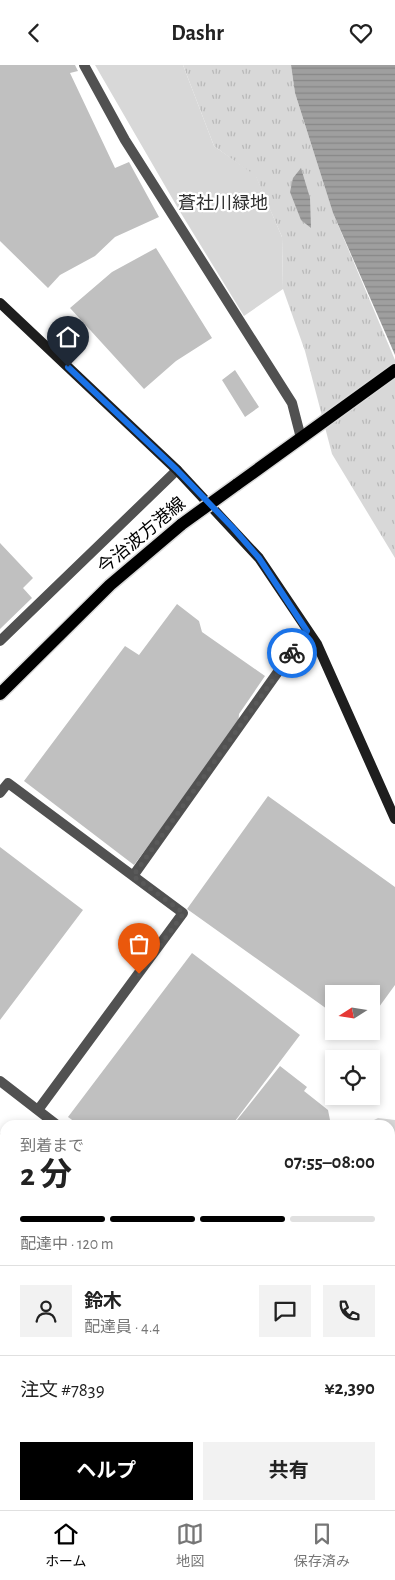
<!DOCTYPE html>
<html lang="ja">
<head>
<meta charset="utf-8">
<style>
  body { margin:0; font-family:"Alegreya Sans","Noto Sans JP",sans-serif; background:#f2f2f2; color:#222; height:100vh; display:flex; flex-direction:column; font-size:19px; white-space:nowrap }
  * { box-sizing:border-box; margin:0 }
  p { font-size:16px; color:#767676 }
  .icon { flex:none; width:28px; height:28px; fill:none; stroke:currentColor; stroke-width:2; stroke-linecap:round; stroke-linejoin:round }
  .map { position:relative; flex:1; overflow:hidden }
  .details { position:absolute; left:0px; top:1055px; width:395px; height:390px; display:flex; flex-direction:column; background:#fff; border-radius:15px 15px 0 0; box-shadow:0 2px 8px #0003 }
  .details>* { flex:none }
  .needle { width:32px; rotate:258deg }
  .fabs { position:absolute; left:325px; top:920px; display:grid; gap:10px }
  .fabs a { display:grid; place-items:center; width:55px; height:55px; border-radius:0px; background:#fff; box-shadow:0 2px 8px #0003; font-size:25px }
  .pin { position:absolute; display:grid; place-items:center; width:42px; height:42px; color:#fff; margin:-51px -21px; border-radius:50% 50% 50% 0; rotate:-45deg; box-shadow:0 0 5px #0007 }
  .pin .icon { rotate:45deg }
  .courier { position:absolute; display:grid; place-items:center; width:50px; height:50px; margin:-25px; border:4px solid #1a73e8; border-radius:50%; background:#fff; color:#222; box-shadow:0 1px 6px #0007 }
  .overview em { font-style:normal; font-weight:700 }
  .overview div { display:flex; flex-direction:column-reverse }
  .overview { display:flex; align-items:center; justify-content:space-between; height:85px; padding:0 20px }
  h1 { font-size:32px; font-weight:700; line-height:38px }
  .bar { display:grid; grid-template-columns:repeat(4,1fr); gap:8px 5px; align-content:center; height:60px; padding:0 20px }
  .bar i { height:6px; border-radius:4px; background:#e0e0e0 }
  .bar .current { background:#000 }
  .bar p { grid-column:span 4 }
  .line { display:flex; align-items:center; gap:12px; padding:0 20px; border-top:1px solid #e0e0e0 }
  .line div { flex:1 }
  .round { display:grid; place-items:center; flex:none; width:52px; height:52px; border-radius:0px; background:#f2f2f2 }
  .button { display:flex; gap:10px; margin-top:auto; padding:10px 20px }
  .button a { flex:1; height:58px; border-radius:0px; background:#000; color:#fff; font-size:20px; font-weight:700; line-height:58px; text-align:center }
  .button a+a { background:#f2f2f2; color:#222 }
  header { display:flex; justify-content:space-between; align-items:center; height:65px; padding:0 20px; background:#fff; font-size:22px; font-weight:700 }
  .dock { display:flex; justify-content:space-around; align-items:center; height:70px; border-top:1px solid #e0e0e0; background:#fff; font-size:14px; color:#767676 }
  .dock a { display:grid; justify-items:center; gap:2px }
  .dock .current { color:#000 }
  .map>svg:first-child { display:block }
  .grass { fill:url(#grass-tufts) }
  .forest { fill:url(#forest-crowns) }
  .green { fill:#d8d8d8 }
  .water { fill:url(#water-rules) }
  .building { fill:#c0c0c0 }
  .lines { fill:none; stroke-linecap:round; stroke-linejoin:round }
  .primary-casing { stroke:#dbdbdb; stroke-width:15 }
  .lane { stroke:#515151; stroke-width:10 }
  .street { stroke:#515151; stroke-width:10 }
  .secondary { stroke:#1e1e1e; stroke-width:10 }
  .primary { stroke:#000; stroke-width:12 }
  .primary-bridge-casing { stroke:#dbdbdb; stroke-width:15; stroke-linecap:butt }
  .primary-bridge { stroke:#000; stroke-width:12 }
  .done { stroke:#595959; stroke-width:5; stroke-dasharray:0 9 }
  .route { stroke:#1a73e8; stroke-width:6 }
  .labels { text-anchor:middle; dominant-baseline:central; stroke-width:4.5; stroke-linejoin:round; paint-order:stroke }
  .park-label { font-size:18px; fill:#2f2f2f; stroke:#fff }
  .street-label { font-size:18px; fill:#000; stroke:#fff }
</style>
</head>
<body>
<header><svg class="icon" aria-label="back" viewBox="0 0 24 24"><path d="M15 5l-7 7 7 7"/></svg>Dashr<svg class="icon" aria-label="heart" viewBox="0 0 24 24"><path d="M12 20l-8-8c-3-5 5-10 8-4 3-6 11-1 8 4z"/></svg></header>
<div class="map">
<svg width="395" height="1445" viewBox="0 0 395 1445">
  <defs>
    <pattern id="grass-tufts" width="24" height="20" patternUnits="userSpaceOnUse" patternTransform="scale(1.25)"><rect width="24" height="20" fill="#d8d8d8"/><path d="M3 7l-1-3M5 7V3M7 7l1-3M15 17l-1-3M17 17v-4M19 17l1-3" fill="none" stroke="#b8b8b8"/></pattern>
    <pattern id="forest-crowns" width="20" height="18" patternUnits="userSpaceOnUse" patternTransform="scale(1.25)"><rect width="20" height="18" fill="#d8d8d8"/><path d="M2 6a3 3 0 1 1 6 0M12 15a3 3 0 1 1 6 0" fill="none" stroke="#b8b8b8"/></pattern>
    <pattern id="water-rules" width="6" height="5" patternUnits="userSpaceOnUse" patternTransform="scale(1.25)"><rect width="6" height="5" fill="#9f9f9f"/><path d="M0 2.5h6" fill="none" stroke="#878787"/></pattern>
  </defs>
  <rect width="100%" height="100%" fill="#fff"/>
  <!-- grass -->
  <path class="grass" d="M183 0H291L295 28 333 148 395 295V493L332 389 305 286 283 224 282 172 256 112 214 81Z
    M5 1296V1413L0 1410V1304Z
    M43 1440H96L93 1445H50Z"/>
  <!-- forest -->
  <path class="forest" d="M378 1053 395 1055 394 1164H390V1060H364Z
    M395 1384V1420L390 1421V1387Z
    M303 1440H377L378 1445H295Z"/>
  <!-- green -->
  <path class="green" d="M95 0H183L214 81 256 111 282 172 283 224 244 251 179 145Z"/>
  <!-- water -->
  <path class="water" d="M291 0H395V290L333 148 295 28Z
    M301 103 310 133 311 163 301 155 290 127 293 113Z"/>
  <!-- building -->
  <path class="building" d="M0 0H75L78 6 70 8 115 103 129 97 159 152 115 172 95 191 60 210 48 223 0 176Z
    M156 183 212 273 176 296 144 324 70 243 112 207Z
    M235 305 259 342 245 352 222 315Z
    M0 478 33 513 23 523 32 533 0 564Z
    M177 539 199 556 202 567 265 611 239 649 238 661 134 800 24 716 125 581 139 590Z
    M268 731 395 822V920L371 953V929H334V949L187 844Z
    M0 782 83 845 0 955Z
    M192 888 300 970 232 1060H79L68 1052Z
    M280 1001 307 1022 304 1026 328 1045 331 1060H233Z
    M0 1068 5 1071V1111L0 1107Z
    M390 1086 395 1105 390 1107Z
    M5 1180V1244L0 1250V1187Z
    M390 1294 395 1300V1320L390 1325Z
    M91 1440H110L106 1445H87Z
    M114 1440H132L138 1445H110Z
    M142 1440H176L172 1445H148Z"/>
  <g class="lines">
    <!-- primary casing -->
    <g class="primary-casing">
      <path id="primary" d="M236 420 395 305
        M0 629 110 520 182 459"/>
    </g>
    <!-- lane -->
    <path class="lane" d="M0 728 8 718 183 848 38 1045
      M133 811 307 566
      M0 1016 57 1060"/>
    <!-- street -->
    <path class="street" d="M84 0 125 75 292 338 301 373
      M0 576 177 405
      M0 1148 5 1151
      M390 1204 395 1225
      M0 1293 5 1286
      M0 1419 5 1422
      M35 1440 43 1445"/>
    <!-- secondary -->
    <path class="secondary" d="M0 238 177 405 259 493 317 579 395 754
      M390 1185 395 1179
      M203 1445 206 1440"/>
    <!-- primary -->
    <use href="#primary" class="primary"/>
    <!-- primary-bridge casing -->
    <g class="primary-bridge-casing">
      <path id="primary-bridge" d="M182 459 236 420"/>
    </g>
    <!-- primary-bridge -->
    <use href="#primary-bridge" class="primary-bridge"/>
  </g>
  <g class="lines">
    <!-- done -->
    <path class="done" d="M139 909 184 848 133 811 292 588"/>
    <!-- route -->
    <path class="route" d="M68 302 177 405 233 463 259 493 307 566 292 588"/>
  </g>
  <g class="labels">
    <!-- park labels -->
    <g class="park-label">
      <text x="223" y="139">蒼社川緑地</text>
    </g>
    <!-- street labels -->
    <g class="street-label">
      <text transform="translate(142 471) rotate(-40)">今治波方港線</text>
    </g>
  </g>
</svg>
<div class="fabs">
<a><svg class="needle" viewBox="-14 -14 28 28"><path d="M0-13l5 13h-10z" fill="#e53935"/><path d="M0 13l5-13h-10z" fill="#767676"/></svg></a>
<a><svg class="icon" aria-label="locate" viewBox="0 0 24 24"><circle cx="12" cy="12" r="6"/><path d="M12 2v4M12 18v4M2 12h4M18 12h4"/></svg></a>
</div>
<div class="pin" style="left:139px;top:909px;background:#ea580c"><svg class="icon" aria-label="bag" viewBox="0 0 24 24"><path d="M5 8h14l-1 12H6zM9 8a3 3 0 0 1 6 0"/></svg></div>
<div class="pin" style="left:68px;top:302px;background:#1f2937"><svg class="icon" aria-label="home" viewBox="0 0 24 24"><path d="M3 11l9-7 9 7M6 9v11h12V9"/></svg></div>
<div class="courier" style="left:292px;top:588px"><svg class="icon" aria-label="bike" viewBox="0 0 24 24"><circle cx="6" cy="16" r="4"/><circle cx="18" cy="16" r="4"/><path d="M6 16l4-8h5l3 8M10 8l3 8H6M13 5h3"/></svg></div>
<section class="details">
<div class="overview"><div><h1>2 分</h1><p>到着まで</p></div><em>07:55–08:00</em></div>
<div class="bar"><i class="current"></i><i class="current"></i><i class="current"></i><i></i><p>配達中 · 120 m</p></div>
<div class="line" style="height:90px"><a class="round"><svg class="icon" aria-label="person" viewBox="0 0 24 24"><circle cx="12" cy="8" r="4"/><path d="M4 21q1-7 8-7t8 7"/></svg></a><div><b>鈴木</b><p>配達員 · 4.4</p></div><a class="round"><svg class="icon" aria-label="chat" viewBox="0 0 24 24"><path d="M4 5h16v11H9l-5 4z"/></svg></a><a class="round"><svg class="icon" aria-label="phone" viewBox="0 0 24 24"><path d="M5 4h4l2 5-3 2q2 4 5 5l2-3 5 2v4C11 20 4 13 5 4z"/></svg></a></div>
<div class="line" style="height:65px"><div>注文 #7839</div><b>¥2,390</b></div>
<div class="button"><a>ヘルプ</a><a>共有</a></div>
</section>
</div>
<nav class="dock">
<a class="current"><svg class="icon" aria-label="home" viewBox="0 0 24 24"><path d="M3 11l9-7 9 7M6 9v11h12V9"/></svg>ホーム</a>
<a><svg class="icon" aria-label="map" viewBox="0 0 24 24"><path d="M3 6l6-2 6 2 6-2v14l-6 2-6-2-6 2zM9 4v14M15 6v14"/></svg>地図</a>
<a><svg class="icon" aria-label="saved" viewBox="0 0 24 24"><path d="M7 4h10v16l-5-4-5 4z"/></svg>保存済み</a>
</nav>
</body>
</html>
